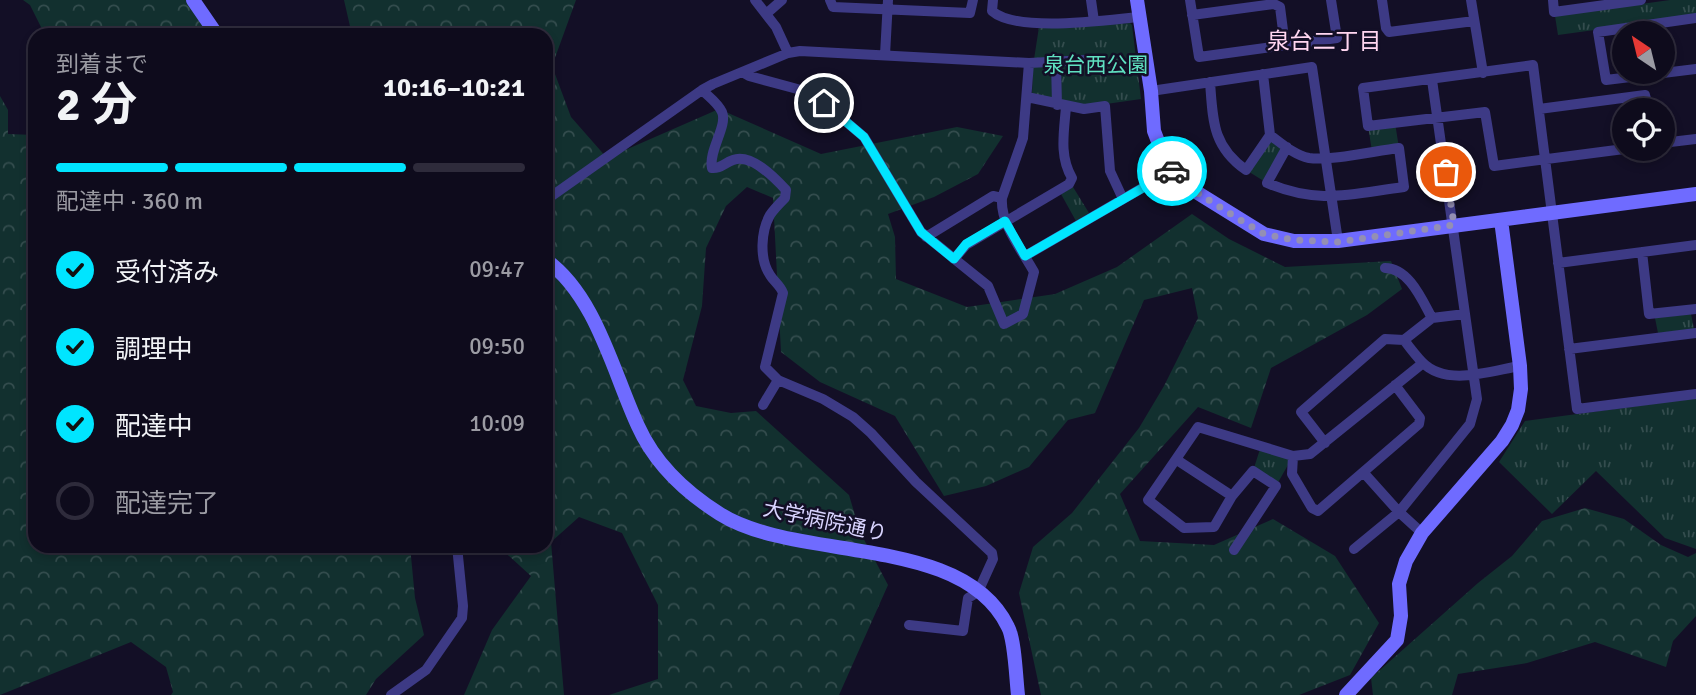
<!DOCTYPE html>
<html lang="ja">
<head>
<meta charset="utf-8">
<style>
  body { margin:0; font-family:Signika,"Noto Sans JP",sans-serif; background:#1c1929; color:#f1f3f6; height:100vh; display:flex; flex-direction:column; font-size:26px; white-space:nowrap }
  * { box-sizing:border-box; margin:0 }
  p { font-size:23px; color:#9b9ba3 }
  .icon { flex:none; width:38px; height:38px; fill:none; stroke:currentColor; stroke-width:2; stroke-linecap:round; stroke-linejoin:round }
  .map { position:relative; flex:1; overflow:hidden }
  .side { position:absolute; left:28px; top:28px; width:525px; height:525px; display:flex; flex-direction:column; background:#0e0b1c; border-radius:21px; box-shadow:0 4px 10px #0003,0 0 0 2px #2e2b3b }
  .side>* { flex:none }
  .needle { width:46px; rotate:325deg }
  .fabs { position:absolute; left:1612px; top:21px; display:grid; gap:14px }
  .fabs a { display:grid; place-items:center; width:63px; height:63px; border-radius:50%; background:#0e0b1c; box-shadow:0 4px 10px #0003,0 0 0 2px #2e2b3b; font-size:35px }
  .pin { position:absolute; display:grid; place-items:center; width:60px; height:60px; color:#fff; margin:-30px; border:4px solid #fff; border-radius:50%; box-shadow:0 2px 7px #0007 }
  .courier { position:absolute; display:grid; place-items:center; width:70px; height:70px; margin:-35px; border:5px solid #00e5ff; border-radius:50%; background:#fff; color:#222; box-shadow:0 2px 9px #0007 }
  .head em { font-style:normal; font-weight:700 }
  .head div { display:flex; flex-direction:column-reverse }
  .head { display:flex; align-items:center; justify-content:space-between; height:119px; padding:0 28px }
  h1 { font-size:46px; font-weight:700; line-height:52px }
  .bar { display:grid; grid-template-columns:repeat(4,1fr); gap:10px 7px; align-content:center; height:84px; padding:0 28px }
  .bar i { height:9px; border-radius:5px; background:#2e2b3b }
  .bar .on { background:#00e5ff }
  .bar p { grid-column:span 4 }
  ol { padding:0 28px; list-style:none }
  li { display:flex; align-items:center; gap:21px; height:77px }
  li p { margin-inline-start:auto }
  li .icon { padding:7px; border-radius:50%; background:#00e5ff; color:#111; stroke-width:4 }
  li:last-child { color:#9b9ba3 }
  li i { width:38px; height:38px; border:4px solid #2e2b3b; border-radius:50% }
  .map>svg:first-child { display:block }
  .forest { fill:url(#forest-crowns) }
  .park { fill:url(#park-tufts) }
  .lines { fill:none; stroke-linecap:round; stroke-linejoin:round }
  .street { stroke:#3d3a85; stroke-width:10 }
  .secondary { stroke:#6f6bff; stroke-width:14 }
  .done { stroke:#948fb3; stroke-width:7; stroke-dasharray:0 12.6 }
  .route { stroke:#00e5ff; stroke-width:9 }
  .labels { text-anchor:middle; dominant-baseline:central; stroke-width:5; stroke-linejoin:round; paint-order:stroke }
  .park-label { font-size:21px; fill:#5fe0c0; stroke:#130f26 }
  .street-label { font-size:21px; fill:#d9d4ff; stroke:#130f26 }
  .neighbourhood-label { font-size:23px; fill:#ffd6f0; stroke:#130f26 }
</style>
</head>
<body>
<div class="map">
<svg width="1696" height="695" viewBox="0 0 1696 695">
  <defs>
    <pattern id="forest-crowns" width="20" height="18" patternUnits="userSpaceOnUse" patternTransform="scale(1.75)"><rect width="20" height="18" fill="#12302f"/><path d="M2 6a3 3 0 1 1 6 0M12 15a3 3 0 1 1 6 0" fill="none" stroke="#344d4e"/></pattern>
    <pattern id="park-tufts" width="24" height="20" patternUnits="userSpaceOnUse" patternTransform="scale(1.75)"><rect width="24" height="20" fill="#12302f"/><path d="M3 7l-1-3M5 7V3M7 7l1-3M15 17l-1-3M17 17v-4M19 17l1-3" fill="none" stroke="#344d4e"/></pattern>
  </defs>
  <rect width="100%" height="100%" fill="#130f26"/>
  <!-- forest -->
  <path class="forest" d="M23 0H187L209 35H45L30 5Z
    M344 0H576L552 66 571 117 607 158 719 109 821 154 957 127 1003 136 978 174 934 197 888 214 895 237 896 279 967 307 1055 294 1117 267 1192 214 1229 239 1285 267 1391 261 1402 289 1367 315 1271 368 1251 428 1198 407 1120 494 1140 541 1214 545 1273 519 1335 556 1379 623 1350 675 1299 695H1041L1019 593 1033 547 1072 513 1139 428 1164 386 1198 318 1192 288 1144 300 1095 413 1068 420 1029 467 986 486 944 496 895 416 820 382 781 352 773 198 747 187 726 206 706 248 702 306 683 380 696 406 731 413 756 411 849 495 860 532 888 585 839 695H609L658 679V605L622 533 579 517 551 542 564 695H464L492 630 531 576 498 546H546V35H352Z
    M0 96 8 110V134L35 135V546H410L415 598 424 635 376 679 366 695H171L173 692 166 667 131 642 0 695Z
    M1585 508 1624 519 1661 545 1688 557 1696 553V616L1673 641 1666 667 1595 642 1527 663 1458 674 1452 695H1373L1371 678 1478 583 1512 556 1542 521Z"/>
  <!-- park -->
  <path class="park" d="M1670 0H1696V16L1558 35 1555 16Z
    M1130 23 1132 25 1141 99 1106 104 1074 105 1032 94 1033 66 1039 27Z
    M1395 123 1399 148 1372 151 1368 126Z
    M1270 135 1287 147 1267 183 1246 170Z
    M1073 187 1089 213 1076 221 1061 194Z
    M1691 314 1694 329 1658 333 1655 318Z
    M1696 398V549L1665 538 1596 471 1552 514 1499 462 1525 421Z
    M1261 446 1293 456 1276 486 1253 471Z"/>
  <g class="lines">
    <!-- street -->
    <path class="street" d="M755 0 776 27 788 53
      M830 0 833 7 970 13 973 0
      M993 0 992 11C1017 33 1106 20 1139 17
      M1091 0 1094 21
      M1190 0 1199 57 1337 38 1331 0
      M1382 0 1386 28 1389 32 1474 21
      M1471 0 1483 73
      M1553 0 1554 12 1641 0
      M766 14 782 0
      M1192 15 1274 4 1280 7 1285 46
      M1696 18 1598 32 1606 80 1696 69
      M885 55 888 0
      M1056 62 1057 105
      M742 72 749 76 801 90 824 103 864 137 921 232 988 286 1004 324 1023 314 1034 272C1022 250 1000 224 1002 198L1023 138 1029 63
      M1210 82C1213 120 1212 146 1246 170L1270 135 1263 74
      M702 90C708 96 718 103 722 112 728 126 708 151 712 168 721 169 724 163 733 160 751 153 775 178 786 190L785 198C780 203 774 209 770 215 761 231 759 259 770 275 774 282 780 285 783 293L765 367 778 380 823 399 853 417 871 433 916 482 992 553 993 559 978 592 968 598 963 631 909 625
      M1151 91 1312 67 1338 241
      M1027 97 1084 109 1105 106 1110 171 1123 199
      M1539 109 1645 95 1649 110
      M1270 135C1281 143 1294 155 1309 158 1331 161 1374 151 1399 148L1404 187C1350 194 1319 205 1267 183L1287 147
      M1662 143 1696 139
      M1624 149 1494 166 1485 112 1368 126 1363 88 1533 65C1548 180 1562 295 1577 409L1696 394
      M546 200 702 90 713 84 788 53 800 51 1029 63 1086 60
      M926 237 993 196 1002 198
      M1642 252 1649 314 1696 309
      M1025 256 1175 169
      M954 259 966 245 1069 184 1072 178C1059 156 1064 132 1066 107
      M1558 263 1696 245
      M1385 268C1409 268 1422 300 1432 318
      M1404 340C1410 348 1416 356 1422 362 1446 387 1490 371 1520 366
      M1569 349 1696 333
      M763 405 778 380
      M1325 443 1301 412 1385 339 1404 340 1432 318 1465 314
      M1293 456 1292 474 1312 508 1318 511 1419 424 1420 418 1395 385
      M1177 460 1232 496
      M1364 473 1399 512 1422 533
      M1354 549 1399 512 1470 424 1477 399 1432 80
      M1234 550 1276 486 1253 471 1232 496 1214 527 1184 528 1148 500 1198 427 1293 456 1310 454 1423 363
      M391 695 426 670 462 618 463 606 457 546"/>
    <!-- secondary -->
    <path class="secondary" d="M193 0 217 35
      M1137 0 1151 91 1154 131 1162 152 1175 169 1193 190 1264 234 1294 241H1338L1696 194
      M546 260C596 296 613 372 638 426 655 464 685 492 720 514 798 563 963 533 1008 627 1015 640 1016 679 1018 695
      M1346 695 1397 640 1401 616 1399 584 1406 561 1422 533 1502 441 1512 425 1518 410 1521 389 1520 366 1501 220"/>
  </g>
  <g class="lines">
    <!-- done -->
    <path class="done" d="M1172 171 1175 169 1193 190 1237 218 1264 234 1294 240 1338 242 1454 225 1446 172"/>
    <!-- route -->
    <path class="route" d="M824 103 864 137 921 232 954 259 966 244 1005 221 1025 256 1172 171"/>
  </g>
  <g class="labels">
    <!-- park labels -->
    <g class="park-label">
      <text x="1096" y="65">泉台西公園</text>
    </g>
    <!-- street labels -->
    <g class="street-label">
      <text transform="translate(825 521) rotate(12)">大学病院通り</text>
    </g>
    <!-- neighbourhood labels -->
    <g class="neighbourhood-label">
      <text x="1324" y="41">泉台二丁目</text>
    </g>
  </g>
</svg>
<div class="fabs">
<a><svg class="needle" viewBox="-14 -14 28 28"><path d="M0-13l5 13h-10z" fill="#e53935"/><path d="M0 13l5-13h-10z" fill="#9b9ba3"/></svg></a>
<a><svg class="icon" aria-label="locate" viewBox="0 0 24 24"><circle cx="12" cy="12" r="6"/><path d="M12 2v4M12 18v4M2 12h4M18 12h4"/></svg></a>
</div>
<div class="pin" style="left:1446px;top:172px;background:#ea580c"><svg class="icon" aria-label="bag" viewBox="0 0 24 24"><path d="M5 8h14l-1 12H6zM9 8a3 3 0 0 1 6 0"/></svg></div>
<div class="pin" style="left:824px;top:103px;background:#1f2937"><svg class="icon" aria-label="home" viewBox="0 0 24 24"><path d="M3 11l9-7 9 7M6 9v11h12V9"/></svg></div>
<div class="courier" style="left:1172px;top:171px"><svg class="icon" aria-label="car" viewBox="0 0 24 24"><path d="M5 17H2v-5l4-1 3-4h7l3 4 3 1v5h-3M9 17h6M6 11h13"/><circle cx="7" cy="17" r="2"/><circle cx="17" cy="17" r="2"/></svg></div>
<section class="side">
<div class="head"><div><h1>2 分</h1><p>到着まで</p></div><em>10:16–10:21</em></div>
<div class="bar"><i class="on"></i><i class="on"></i><i class="on"></i><i></i><p>配達中 · 360 m</p></div>
<ol>
<li><svg class="icon" aria-label="check" viewBox="0 0 24 24"><path d="M5 12l5 5 9-10"/></svg>受付済み<p>09:47</p></li>
<li><svg class="icon" aria-label="check" viewBox="0 0 24 24"><path d="M5 12l5 5 9-10"/></svg>調理中<p>09:50</p></li>
<li><svg class="icon" aria-label="check" viewBox="0 0 24 24"><path d="M5 12l5 5 9-10"/></svg>配達中<p>10:09</p></li>
<li><i></i>配達完了</li>
</ol>
</section>
</div>
</body>
</html>
